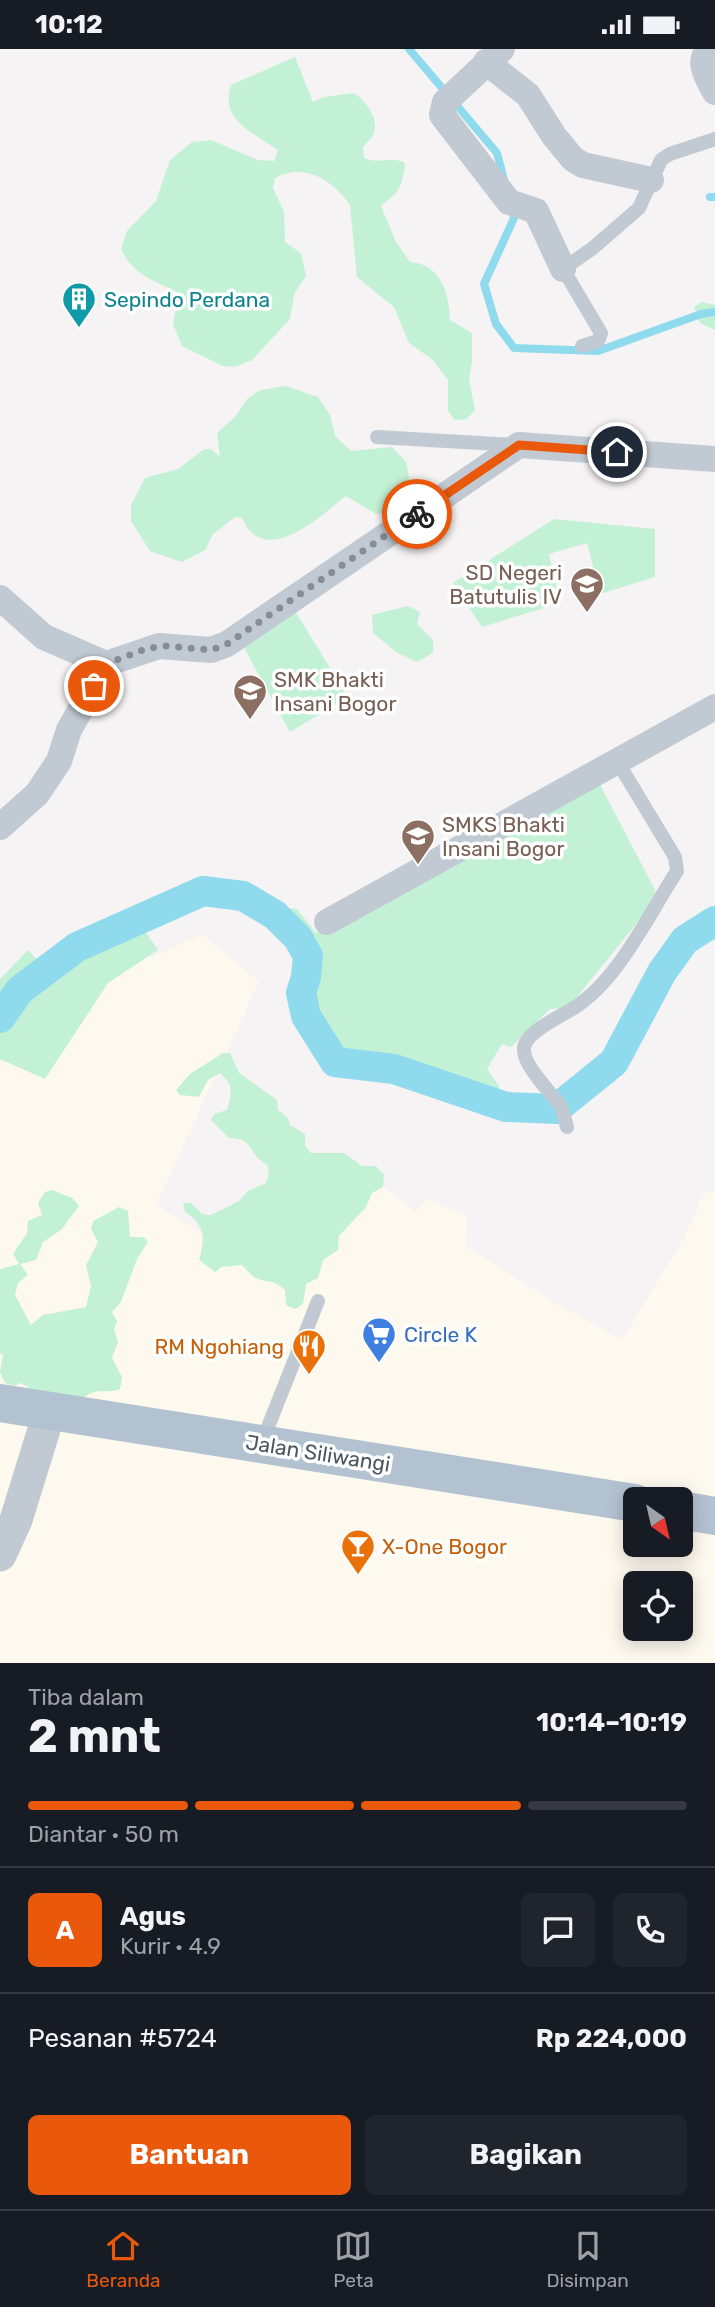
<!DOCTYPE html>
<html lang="id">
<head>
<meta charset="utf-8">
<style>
  body { margin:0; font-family:Rubik,sans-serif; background:#20242c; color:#f1f3f6; height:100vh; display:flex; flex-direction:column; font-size:26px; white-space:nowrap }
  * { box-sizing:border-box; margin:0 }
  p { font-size:23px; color:#9ea1a6 }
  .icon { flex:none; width:38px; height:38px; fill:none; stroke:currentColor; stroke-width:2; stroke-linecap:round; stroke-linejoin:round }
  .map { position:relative; height:1614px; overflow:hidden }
  .side { display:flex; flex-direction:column; background:#171b24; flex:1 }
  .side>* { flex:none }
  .needle { width:46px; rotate:146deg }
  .tools { position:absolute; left:623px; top:1438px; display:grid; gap:14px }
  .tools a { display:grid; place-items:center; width:70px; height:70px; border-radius:10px; background:#171b24; box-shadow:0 4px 18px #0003; font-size:35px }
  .pin { position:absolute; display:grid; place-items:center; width:60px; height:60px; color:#fff; margin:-30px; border:4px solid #fff; border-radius:50%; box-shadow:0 2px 7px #0007 }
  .courier { position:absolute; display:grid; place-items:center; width:70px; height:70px; margin:-35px; border:5px solid #ea580c; border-radius:50%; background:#fff; color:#222; box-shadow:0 2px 9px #0007 }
  .overview em { font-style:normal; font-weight:700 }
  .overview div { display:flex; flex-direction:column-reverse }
  .overview { display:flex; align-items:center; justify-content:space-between; height:119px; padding:0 28px }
  h1 { font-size:46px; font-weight:700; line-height:52px }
  .bar { display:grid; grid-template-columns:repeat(4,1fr); gap:10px 7px; align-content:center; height:84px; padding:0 28px }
  .bar i { height:9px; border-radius:5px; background:#363941 }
  .bar .active { background:#ea580c }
  .bar p { grid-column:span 4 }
  .line { display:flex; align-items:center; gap:18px; padding:0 28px; border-top:2px solid #363941 }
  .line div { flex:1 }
  .round { display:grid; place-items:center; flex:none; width:74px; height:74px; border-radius:10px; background:#20242c }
  .action { display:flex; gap:14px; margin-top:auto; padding:14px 28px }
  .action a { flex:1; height:80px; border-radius:10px; background:#ea580c; color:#fff; font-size:28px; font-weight:700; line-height:80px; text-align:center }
  .action a+a { background:#20242c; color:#f1f3f6 }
  .status { display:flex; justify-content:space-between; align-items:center; height:49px; padding:0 35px; background:#171b24; direction:ltr }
  .status svg { height:19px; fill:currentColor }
  .tab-bar { display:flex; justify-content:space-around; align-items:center; height:98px; border-top:2px solid #363941; background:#171b24; font-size:19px; color:#9ea1a6 }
  .tab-bar a { display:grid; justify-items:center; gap:4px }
  .tab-bar .active { color:#ea580c }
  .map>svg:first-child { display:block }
  .commercial { fill:#fdf9ef; fill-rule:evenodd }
  .green { fill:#c3f1d5 }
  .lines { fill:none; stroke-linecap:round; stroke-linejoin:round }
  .stream { stroke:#90daee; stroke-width:8 }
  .canal { stroke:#90daee; stroke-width:30 }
  .service { stroke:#c1cad2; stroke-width:14 }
  .minor { stroke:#c1cad2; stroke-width:26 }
  .tertiary { stroke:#c1cad2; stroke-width:33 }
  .primary { stroke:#b3c2d1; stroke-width:38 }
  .done { stroke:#868d94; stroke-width:7; stroke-dasharray:0 12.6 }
  .route { stroke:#ea580c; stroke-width:9 }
  .labels { text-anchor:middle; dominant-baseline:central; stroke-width:7; stroke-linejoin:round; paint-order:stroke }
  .culture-label { font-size:21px; fill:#0d838f; stroke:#fff; text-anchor:start }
  .education-label { font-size:21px; fill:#785e54; stroke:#fff; text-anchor:start }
  .shop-label { font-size:21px; fill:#366cbe; stroke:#fff; text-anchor:start }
  .food-label { font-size:21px; fill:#c56008; stroke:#fff; text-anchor:end }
  .street-label { font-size:21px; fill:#4a5661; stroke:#fff }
</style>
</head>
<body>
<div class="status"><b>10:12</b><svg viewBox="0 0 49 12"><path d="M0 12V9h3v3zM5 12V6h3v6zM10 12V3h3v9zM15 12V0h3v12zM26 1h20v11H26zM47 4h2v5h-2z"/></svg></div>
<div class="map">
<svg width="715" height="1614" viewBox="0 0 715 1614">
  <rect width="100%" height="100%" fill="#f5f3f3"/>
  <!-- commercial -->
  <path class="commercial" d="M202 885 259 933 156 1156 298 1242 375 1131 416 1163 427 1150 467 1167 466 1197 560 1257 622 1291 684 1189 704 1144 715 1142V1614H0V975L23 943 78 902 152 908ZM635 1451H681V1496H635ZM635 1535H681V1580H635Z"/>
  <!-- green -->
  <path class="green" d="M295 8 313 53 324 48 354 44C365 51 379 69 374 84 372 89 366 94 363 98L364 109C380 116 390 106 405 114 402 139 400 142 381 157L396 193 410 213C441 215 449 244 450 271L472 284V313L469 330 475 361 467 370 455 371 448 362V331L433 311 409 294 394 258 357 228 350 156C333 131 304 113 275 129L273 139 284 163 285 193 301 204 306 227 294 245 290 270 252 311 235 318 223 317 182 297 173 275 179 244C155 232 133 226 121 200L127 182 156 152 170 111 192 93 211 91 258 111 274 112 278 101C254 84 219 71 231 36Z
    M702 253 715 256V281L700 274 694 258Z
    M285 337 318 348 330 366 335 387 351 402 392 398 406 413 413 449 403 461 376 465 346 447C325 463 278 509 251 483 247 480 245 473 242 469L235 468 213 485 205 501 182 513 150 502 131 472V456L145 429 178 420 204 400H211L220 408 217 384 235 368 247 350 260 341Z
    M554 470 655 480V528L600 545 587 494 549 505 560 554 482 578 453 534Z
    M408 557 420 563 417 575 433 591V604L417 613 396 603 373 584 372 566Z
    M295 562 348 648 290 683 242 595Z
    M597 730 655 841 653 854 568 959 550 960 511 998 502 995 487 1020 499 1037 496 1058 411 1015 408 1016 397 1008 356 1015 327 1000 320 968 302 957 297 941 310 907 306 884 303 876 280 858 297 860 316 884 456 810Z
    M80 883 146 884 158 901 108 934 45 1030 0 1010V930L28 901 39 913 57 905 78 909 87 902 80 891Z
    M223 1004H230L239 1024 277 1051 278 1061 288 1069 290 1076 305 1085V1097L311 1104H344L362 1117H376L384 1126 383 1138 372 1144 366 1158 339 1187 338 1201 323 1211 318 1229 306 1235 303 1255 295 1260 286 1256 285 1241C272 1229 269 1235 256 1229 251 1227 246 1220 242 1216L222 1218 215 1223 199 1211C205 1190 206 1176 185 1163L183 1154H191L202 1165 211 1166 239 1152 248 1142 266 1134 269 1125 267 1115C247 1106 256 1089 229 1089L211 1071 214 1065 227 1061C232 1043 234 1037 220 1024L208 1031 199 1048 180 1046 176 1041 190 1025Z
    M52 1141 72 1149 79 1157 61 1181 43 1193 36 1211 20 1215 28 1226 18 1234 15 1246 31 1276 43 1266 86 1258 91 1237 86 1216 98 1193 91 1180 93 1172 119 1158 128 1162 130 1188H144L148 1193 137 1210 121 1253 112 1263 117 1272 114 1280 118 1293 112 1309 122 1328 120 1340C105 1346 90 1336 83 1353L36 1343 21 1334 14 1337 5 1334 0 1323 3 1306 0 1304V1220L19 1215 13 1205 27 1184 28 1172 42 1166 38 1154 45 1143Z"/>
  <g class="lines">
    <!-- stream -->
    <path class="stream" d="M409 0 497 104 504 131
      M710 148H715
      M512 161 514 169 484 235 496 275 514 299 598 302 701 265 715 263"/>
    <!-- canal -->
    <path class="canal" d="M0 969 20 941 77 898 203 842 243 847 275 866 298 889 308 907 306 928 301 944 306 967 335 1013 394 1020 506 1058 556 1060 614 1013 662 923 685 891 715 872"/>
    <!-- service -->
    <path class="service" d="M582 297 598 292 601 284 563 220 593 199 639 159 661 111 670 105 715 90
      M377 388 514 396
      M567 1078C565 1071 564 1064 561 1058 552 1044 523 1017 524 1000 524 985 555 970 567 963 616 937 647 868 677 822L675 808 617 712
      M262 1393 318 1252"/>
    <!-- minor -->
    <path class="minor" d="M502 0 445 53 442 66 509 153 536 162 563 220
      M711 0C695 11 708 30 715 43
      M486 13 528 46 554 87 573 110 583 116 651 131
      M0 549 44 588 106 615
      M0 778 37 745 59 712 69 681 106 615 159 597 211 601 227 595 519 396 715 410
      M327 873 715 658"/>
    <!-- tertiary -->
    <path class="tertiary" d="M0 1506 16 1471 50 1361"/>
    <!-- primary -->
    <path class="primary" d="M0 1354 635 1454
      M681 1461 715 1467"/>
  </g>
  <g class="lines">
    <!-- done -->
    <path class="done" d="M94 637 106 615 148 599 166 597 211 601 227 595 417 465"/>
    <!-- route -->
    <path class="route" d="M417 465 519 396 617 403"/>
  </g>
  <!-- icons -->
  <defs>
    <g id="building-pin" transform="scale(1.75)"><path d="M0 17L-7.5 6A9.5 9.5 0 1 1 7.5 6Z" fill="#0f9aa8" stroke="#fff"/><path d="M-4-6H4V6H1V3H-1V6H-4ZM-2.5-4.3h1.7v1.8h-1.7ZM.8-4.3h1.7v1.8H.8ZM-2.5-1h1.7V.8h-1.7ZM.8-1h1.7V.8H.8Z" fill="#fff"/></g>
    <g id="school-pin" transform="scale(1.75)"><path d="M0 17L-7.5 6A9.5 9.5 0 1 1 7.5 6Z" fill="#8d6e63" stroke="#fff"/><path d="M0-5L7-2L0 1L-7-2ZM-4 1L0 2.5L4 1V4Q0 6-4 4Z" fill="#fff"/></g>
    <g id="supermarket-pin" transform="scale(1.75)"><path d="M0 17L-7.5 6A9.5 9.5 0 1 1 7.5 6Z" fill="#3f7fe0" stroke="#fff"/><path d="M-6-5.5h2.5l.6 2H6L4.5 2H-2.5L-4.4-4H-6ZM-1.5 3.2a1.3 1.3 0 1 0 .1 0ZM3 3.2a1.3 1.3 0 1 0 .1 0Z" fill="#fff"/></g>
    <g id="restaurant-pin" transform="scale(1.75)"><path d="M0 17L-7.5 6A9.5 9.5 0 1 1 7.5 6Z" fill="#e8710a" stroke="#fff"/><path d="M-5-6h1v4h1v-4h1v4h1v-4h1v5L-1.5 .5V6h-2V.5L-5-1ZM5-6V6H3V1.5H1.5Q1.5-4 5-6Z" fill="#fff"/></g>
    <g id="bar-pin" transform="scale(1.75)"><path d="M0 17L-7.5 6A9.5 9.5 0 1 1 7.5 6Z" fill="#e8710a" stroke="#fff"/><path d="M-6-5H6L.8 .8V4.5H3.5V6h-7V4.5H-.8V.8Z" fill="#fff"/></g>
  </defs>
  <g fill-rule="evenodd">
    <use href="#building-pin" x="79" y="250"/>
    <use href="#school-pin" x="587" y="535"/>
    <use href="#school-pin" x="250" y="642"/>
    <use href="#school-pin" x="418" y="787"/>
    <use href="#supermarket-pin" x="379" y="1285"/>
    <use href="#restaurant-pin" x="309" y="1297"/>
    <use href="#bar-pin" x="358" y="1497"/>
  </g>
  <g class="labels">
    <!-- culture labels -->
    <g class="culture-label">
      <text x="104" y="250">Sepindo Perdana</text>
    </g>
    <!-- education labels -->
    <g class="education-label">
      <text x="562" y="523" text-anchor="end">SD Negeri<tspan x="562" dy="24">Batutulis IV</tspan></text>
      <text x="274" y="630">SMK Bhakti<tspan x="274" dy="24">Insani Bogor</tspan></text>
      <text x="442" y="775">SMKS Bhakti<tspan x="442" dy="24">Insani Bogor</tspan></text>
    </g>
    <!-- shop labels -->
    <g class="shop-label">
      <text x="404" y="1285">Circle K</text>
    </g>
    <!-- food labels -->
    <g class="food-label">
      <text x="284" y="1297">RM Ngohiang</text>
      <text x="382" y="1497" text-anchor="start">X-One Bogor</text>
    </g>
    <!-- street labels -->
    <g class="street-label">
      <text transform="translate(318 1404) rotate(9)">Jalan Siliwangi</text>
    </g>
  </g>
</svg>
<div class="tools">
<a><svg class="needle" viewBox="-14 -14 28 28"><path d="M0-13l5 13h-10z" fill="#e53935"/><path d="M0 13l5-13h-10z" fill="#9ea1a6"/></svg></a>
<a><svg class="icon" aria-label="locate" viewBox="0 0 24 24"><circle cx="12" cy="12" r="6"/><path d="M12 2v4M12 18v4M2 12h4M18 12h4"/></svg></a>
</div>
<div class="pin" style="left:94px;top:637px;background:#ea580c"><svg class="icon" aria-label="bag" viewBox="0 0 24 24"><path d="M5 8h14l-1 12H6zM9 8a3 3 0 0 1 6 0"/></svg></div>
<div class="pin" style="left:617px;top:403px;background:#1f2937"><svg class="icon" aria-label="home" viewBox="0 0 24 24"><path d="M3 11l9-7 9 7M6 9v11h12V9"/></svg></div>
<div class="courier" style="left:417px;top:465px"><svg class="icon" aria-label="bike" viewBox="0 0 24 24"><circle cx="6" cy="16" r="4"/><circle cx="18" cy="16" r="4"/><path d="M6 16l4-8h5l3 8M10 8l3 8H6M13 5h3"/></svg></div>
</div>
<section class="side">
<div class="overview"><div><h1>2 mnt</h1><p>Tiba dalam</p></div><em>10:14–10:19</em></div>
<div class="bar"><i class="active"></i><i class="active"></i><i class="active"></i><i></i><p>Diantar · 50 m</p></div>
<div class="line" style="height:126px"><b class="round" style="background:#ea580c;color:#fff">A</b><div><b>Agus</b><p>Kurir · 4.9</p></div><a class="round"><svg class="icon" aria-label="chat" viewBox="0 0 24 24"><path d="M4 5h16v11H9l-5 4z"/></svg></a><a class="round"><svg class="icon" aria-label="phone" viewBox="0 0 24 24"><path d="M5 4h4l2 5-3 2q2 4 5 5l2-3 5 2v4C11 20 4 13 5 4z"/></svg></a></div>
<div class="line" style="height:91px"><div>Pesanan #5724</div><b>Rp 224,000</b></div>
<div class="action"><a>Bantuan</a><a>Bagikan</a></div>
</section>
<nav class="tab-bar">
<a class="active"><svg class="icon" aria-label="home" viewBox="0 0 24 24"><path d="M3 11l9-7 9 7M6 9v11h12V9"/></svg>Beranda</a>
<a><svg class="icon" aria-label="map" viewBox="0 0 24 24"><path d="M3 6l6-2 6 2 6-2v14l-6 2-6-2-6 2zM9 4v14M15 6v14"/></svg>Peta</a>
<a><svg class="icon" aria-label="saved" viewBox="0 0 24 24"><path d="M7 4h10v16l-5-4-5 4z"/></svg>Disimpan</a>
</nav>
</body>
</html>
